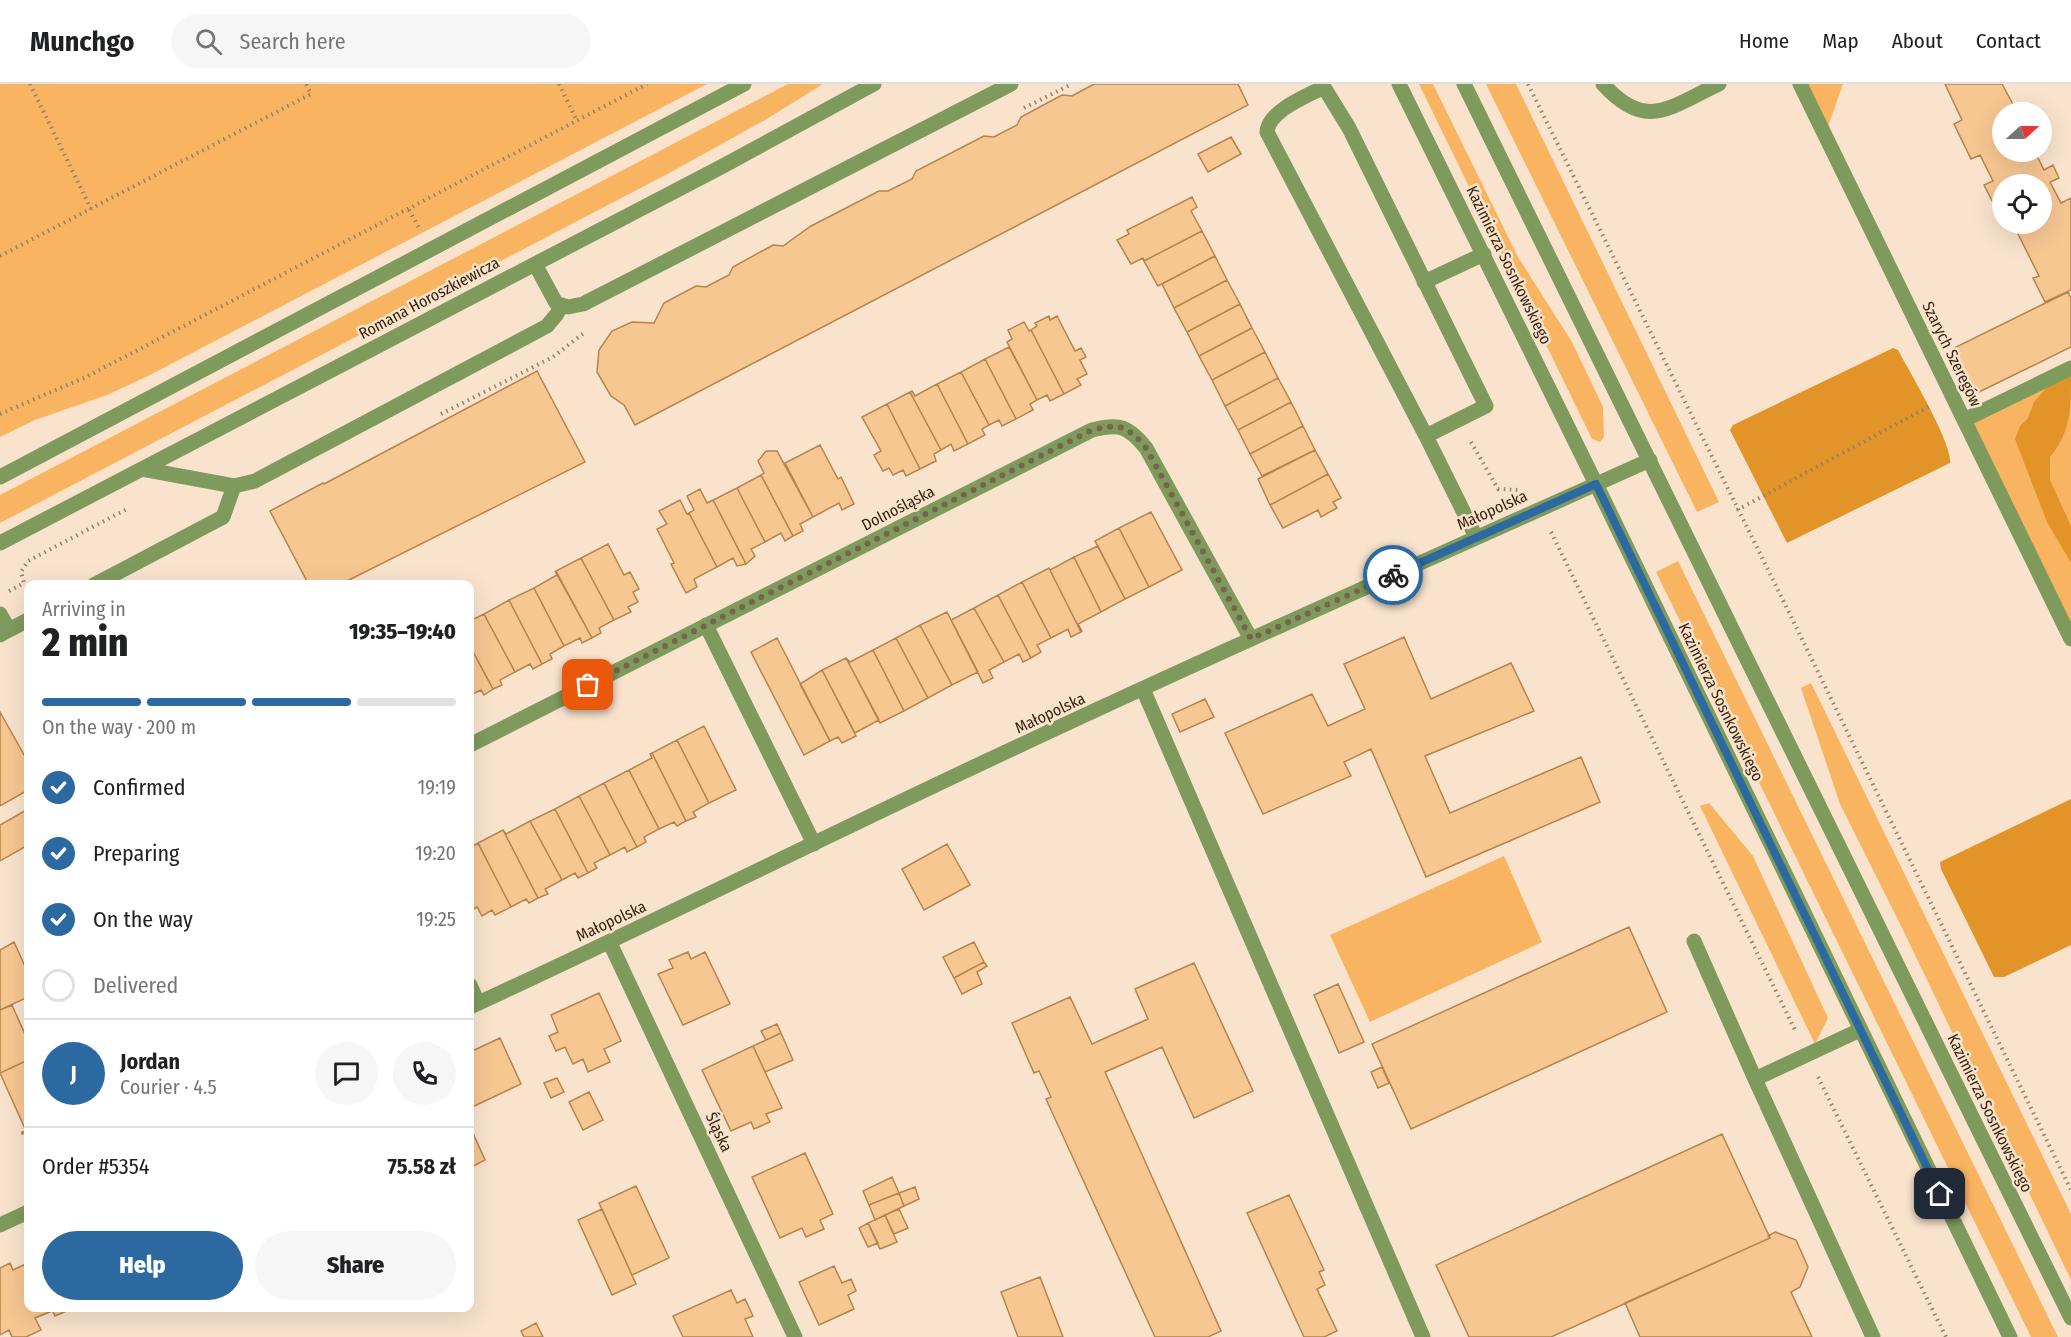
<!DOCTYPE html>
<html lang="en">
<head>
<meta charset="utf-8">
<style>
  body { margin:0; font-family:"Fira Sans Condensed",sans-serif; background:#f6f6f6; color:#202124; height:100vh; display:flex; flex-direction:column; font-size:22px; white-space:nowrap }
  * { box-sizing:border-box; margin:0 }
  p { font-size:20px; color:#757577 }
  .icon { flex:none; width:33px; height:33px; fill:none; stroke:currentColor; stroke-width:2; stroke-linecap:round; stroke-linejoin:round }
  .map { position:relative; flex:1; overflow:hidden }
  .details { position:absolute; left:24px; top:496px; width:450px; height:732px; display:flex; flex-direction:column; background:#fff; border-radius:12px; box-shadow:0 6px 24px #0002 }
  .details>* { flex:none }
  .needle { width:39px; rotate:69deg }
  .controls { position:absolute; left:1992px; top:18px; display:grid; gap:12px }
  .controls a { display:grid; place-items:center; width:60px; height:60px; border-radius:50%; background:#fff; box-shadow:0 6px 24px #0002; font-size:30px }
  .pin { position:absolute; display:grid; place-items:center; width:51px; height:51px; color:#fff; margin:-26px; border-radius:12px; box-shadow:0 3px 9px #0006 }
  .courier { position:absolute; display:grid; place-items:center; width:60px; height:60px; margin:-30px; border:4px solid #2c69a0; border-radius:50%; background:#fff; color:#222; box-shadow:0 2px 8px #0007 }
  .overview em { font-style:normal; font-weight:800 }
  .overview div { display:flex; flex-direction:column-reverse }
  .overview { display:flex; align-items:center; justify-content:space-between; height:102px; padding:0 18px }
  h1 { font-size:39px; font-weight:800; line-height:45px }
  .bar { display:grid; grid-template-columns:repeat(4,1fr); gap:9px 6px; align-content:center; height:72px; padding:0 18px }
  .bar i { height:8px; border-radius:4px; background:#e0e0e0 }
  .bar .active { background:#2c69a0 }
  .bar p { grid-column:span 4 }
  .line { display:flex; align-items:center; gap:15px; padding:0 18px; border-top:2px solid #e0e0e0 }
  .line div { flex:1 }
  .round { display:grid; place-items:center; flex:none; width:63px; height:63px; border-radius:32px; background:#f6f6f6 }
  ol { padding:0 18px; list-style:none }
  li { display:flex; align-items:center; gap:18px; height:66px }
  li p { margin-inline-start:auto }
  li .icon { padding:6px; border-radius:50%; background:#2c69a0; color:#fff; stroke-width:4 }
  li:last-child { color:#757577 }
  li i { width:33px; height:33px; border:3px solid #e0e0e0; border-radius:50% }
  .button { display:flex; gap:12px; margin-top:auto; padding:12px 18px }
  .button a { flex:1; height:69px; border-radius:36px; background:#2c69a0; color:#fff; font-size:24px; font-weight:800; line-height:69px; text-align:center }
  .button a+a { background:#f6f6f6; color:#202124 }
  header { display:flex; align-items:center; gap:36px; box-sizing:border-box; height:84px; padding:0 30px; background:#fff; border-bottom:2px solid #e0e0e0 }
  header strong { font-size:28px }
  nav { display:flex; gap:33px; margin-inline-start:auto; font-size:21px }
  .search { width:420px; height:54px; background:#f6f6f6; display:flex; align-items:center; gap:15px; box-sizing:border-box; padding:0 21px; border-radius:33px; color:#757577; font-size:22px }
  .map>svg:first-child { display:block }
  .green { fill:#f9b461 }
  .forest { fill:#e29429 }
  .building { fill:#f7c792; stroke:#b5844c; stroke-width:1.5 }
  .lines { fill:none; stroke-linecap:round; stroke-linejoin:round }
  .path { stroke:#958069; stroke-width:4; stroke-dasharray:1.5 4.5; stroke-linecap:butt }
  .minor { stroke:#7e9b5d; stroke-width:15 }
  .done { stroke:#78644c; stroke-width:6; stroke-dasharray:0 10.8 }
  .route { stroke:#2c69a0; stroke-width:8 }
  .labels { text-anchor:middle; dominant-baseline:central; stroke-width:5; stroke-linejoin:round; paint-order:stroke }
  .street-label { font-size:16px; fill:#331f07; stroke:#f9e3cd }
</style>
</head>
<body>
<header>
<strong>Munchgo</strong>
<div class="search"><svg class="icon" aria-label="search" viewBox="0 0 24 24"><circle cx="10" cy="10" r="6"/><path d="M15 15l6 6"/></svg>Search here</div>
<nav><a>Home</a><a>Map</a><a>About</a><a>Contact</a></nav>
</header>
<div class="map">
<svg width="2071" height="1253" viewBox="0 0 2071 1253">
  <rect width="100%" height="100%" fill="#f9e3cd"/>
  <!-- green -->
  <path class="green" d="M0 0H707L148 292 107 311 35 336 0 353Z
    M788 0H823L765 36 673 87 0 439V411Z
    M1419 0H1433L1518 173 1572 258 1603 323 1604 353 1600 358 1592 355Z
    M1486 0H1516L1719 418 1697 428Z
    M1800 0H1843L1825 51Z
    M2071 284V555L1964 336Z
    M1678 477 2058 1253H2031L1656 488Z
    M1811 599 2071 1130V1196L1904 848 1840 720 1801 604Z
    M1709 719 1753 772 1828 934 1815 960 1700 722Z
    M1504 772 1542 858 1370 938 1330 851Z"/>
  <!-- forest -->
  <path class="forest" d="M1893 264 1898 266C1909 287 1953 360 1950 379L1787 459 1730 346 1733 341Z
    M2071 292C2071 324 2071 348 2050 373V396L2071 442V479L2047 438 2015 355 2020 342 2028 334 2034 318 2047 303Z
    M2071 715V861L2004 893H1994L1941 785 1940 778Z"/>
  <!-- building -->
  <path class="building" d="M1094 0H1238L1248 21 635 341 624 321 611 312 597 288 599 266 612 247 632 238 654 239 664 219 696 202 706 203 729 191 733 183 773 161 783 162 811 142 879 107H888L912 95 916 87 984 52 994 53 1017 41 1021 33 1062 11 1072 12Z
    M1945 0H2002L2015 24 2023 20 2027 28H2002V68H2035L2044 86 2053 81 2059 94 2050 98 2061 119 2071 114V206L2045 218 2033 194 2039 192 2013 140H2042V100H2002V136L1984 101 1993 97 1980 71 1971 75 1954 40 1962 36Z
    M1231 53 1241 70 1208 88 1198 70Z
    M1192 113 1197 123 1191 127 1202 147 1144 177 1143 174 1131 180 1117 156 1129 150 1127 146Z
    M1202 147 1215 172 1158 202 1144 177Z
    M1215 172 1227 196 1174 224 1162 200Z
    M1227 196 1240 220 1187 248 1174 224Z
    M2068 208 2071 214V263L1975 310 1954 264Z
    M1240 220 1252 244 1199 272 1187 248Z
    M1049 232 1050 236 1057 232 1075 267 1081 264 1086 273 1080 276 1087 290 1077 295 1081 301 1064 310 1031 246 1037 242 1035 239Z
    M1024 238 1029 247 1031 246 1064 310 1050 317 1047 311 1037 316 1007 258 1012 255 1008 246Z
    M1252 244 1265 268 1212 296 1199 272Z
    M1009 263 1037 316 1030 320 1033 326 1016 335 985 275Z
    M1265 268 1278 294 1225 322 1212 296Z
    M985 275 1016 335 1002 342 999 336 989 341 961 288Z
    M537 287 585 378 339 501H309L270 427 323 399 324 400Z
    M961 288 989 341 982 345 985 351 968 360 937 300Z
    M1278 294 1291 318 1238 346 1225 322Z
    M937 300 968 360 954 367 951 360 941 366 910 308 912 307 915 312Z
    M910 308 941 366 934 370 936 377 920 385 887 320Z
    M1291 318 1303 342 1250 370 1238 346Z
    M887 320 920 385 906 392 903 386 893 391 889 384 883 387 874 371 881 367 862 333Z
    M1303 342 1315 366 1262 392 1250 370Z
    M820 361 838 395 841 393 854 420 842 426 839 419 813 433 785 379Z
    M1315 366 1328 390 1270 421 1258 395Z
    M766 367H777L813 433 800 440 803 447 793 452 761 391 764 389 758 377Z
    M1328 390 1341 414 1333 418 1337 424 1321 433 1318 426 1283 444 1270 421Z
    M761 391 793 452 785 457 781 449 765 458 737 404Z
    M737 404 765 458 751 465 755 472 746 480 713 416Z
    M700 405 707 419 713 416 746 480 737 482 733 474 717 483 689 429 694 426 687 412Z
    M680 416 687 430 689 429 717 483 694 495 697 503 686 509 671 480 674 479 657 445 667 440 659 427Z
    M1151 428 1182 486 1149 503 1119 444Z
    M1119 444 1149 503 1125 515 1095 457Z
    M608 460 624 491 630 488 639 505 633 508 638 518 628 523 631 528 614 536 581 474Z
    M1098 462 1125 515 1101 528 1074 473Z
    M1074 473 1101 528 1078 540 1082 547 1081 548 1050 486Z
    M581 474 614 536 599 544 601 549 592 554 556 487Z
    M1049 484 1081 548 1071 553 1068 545 1051 554 1022 498Z
    M555 487 592 554 582 559 580 554 564 562 534 504 557 491Z
    M1022 498 1051 554 1037 561 1041 568 1031 574 998 511Z
    M534 504 564 562 550 570 552 575 542 580 509 516Z
    M998 511 1031 574 1023 578 1019 570 1004 578 974 524Z
    M509 516 542 580 533 585 530 580 515 588 484 530Z
    M974 524 1004 578 989 586 993 594 983 599 951 536Z
    M947 528 978 588 952 601 920 541Z
    M484 530 515 588 500 596 502 601 493 605 470 562V537Z
    M920 541 952 601 928 614 896 554Z
    M1404 553 1431 615 1511 579 1534 627 1425 672 1450 729 1581 673 1600 718 1426 793 1371 665 1344 678 1351 692 1263 730 1225 649 1312 610 1328 642 1365 625 1344 580Z
    M777 554 830 657 804 671 751 568Z
    M896 554 928 614 904 627 873 566Z
    M470 562 493 605 484 611 481 606 470 611Z
    M873 566 904 627 880 639 846 574 850 578Z
    M846 574 879 636 855 649 822 586Z
    M822 586 856 652 842 659 838 653 830 657 800 600Z
    M1205 615 1214 633 1180 648 1172 630Z
    M0 628 28 678V706L0 722Z
    M704 642 736 706 709 719 677 656Z
    M677 656 709 719 693 728 696 733 686 737 652 669Z
    M652 669 686 737 677 742 674 738 659 745 629 686 652 674 650 670Z
    M629 686 659 745 644 753 646 758 637 763 604 699Z
    M604 699 637 763 627 768 625 763 610 771 579 712Z
    M579 712 610 771 594 779 597 784 588 789 555 725Z
    M28 725V761L0 777V741Z
    M555 725 588 789 578 794 575 789 562 796 530 737Z
    M530 737 562 796 545 805 548 810 538 814 503 746 506 750Z
    M503 746 538 814 529 819 526 815 511 823 478 759Z
    M478 759 511 823 495 831 492 826 482 832 477 823 470 827V764Z
    M947 760 970 801 924 826 902 785Z
    M1629 843 1667 928 1411 1045 1372 960Z
    M14 858 28 889V913L0 926V866Z
    M974 858 984 878 954 894 943 873Z
    M688 868 691 875 705 868 730 920 683 941 658 890 673 884 669 876Z
    M984 878 987 882 977 888 982 900 962 910 954 894Z
    M1194 879 1253 1007 1194 1034 1162 963 1105 988 1221 1247 1208 1253H1155L1046 1015 1051 1013 1039 987 1034 989 1012 939 1070 913 1092 960 1148 935 1135 905Z
    M1338 900 1364 958 1339 969 1314 911Z
    M599 909 621 957 604 965 610 978 588 988 583 975 573 980 565 963 556 967 549 952 558 948 551 931Z
    M12 921 28 957V976L0 989V926Z
    M777 940 781 949 766 956 761 947Z
    M781 949 793 976 765 988 753 962Z
    M500 954 521 1000 470 1024V968Z
    M753 962 782 1024 766 1030 770 1038 754 1045 751 1038 731 1047 702 986Z
    M28 976V1048L22 1050V1048L26 1047 0 989Z
    M1382 983 1389 999 1378 1004 1371 988Z
    M557 994 564 1008 551 1014 544 999Z
    M589 1008 603 1036 583 1046 569 1018Z
    M472 1047 485 1076 470 1084V1048Z
    M1722 1050 1770 1154 1551 1253H1469L1436 1181Z
    M805 1069 833 1130 820 1136 824 1145 806 1153 802 1144 780 1154 752 1093Z
    M892 1093 899 1109 869 1121 863 1107Z
    M636 1102 669 1174 632 1191 599 1119Z
    M915 1103 919 1115 904 1122 899 1109Z
    M899 1109 904 1122 875 1136 869 1121Z
    M1289 1111 1324 1186 1319 1188 1325 1201 1317 1205 1337 1247 1324 1253H1304L1247 1129Z
    M602 1125 636 1200 612 1211 578 1136Z
    M899 1125 908 1144 894 1150 885 1131Z
    M885 1131 897 1158 880 1165 868 1139Z
    M868 1139 878 1159 868 1163 859 1144Z
    M1775 1148 1796 1156 1808 1183 1800 1203 1791 1208 1812 1253H1640L1625 1219 1770 1154 1768 1152Z
    M10 1179 13 1186 28 1179V1224H51L52 1227 35 1234 41 1246 26 1253H12L9 1246 0 1251V1184Z
    M834 1182 842 1199 851 1195 856 1207 848 1211 854 1225 819 1241 799 1198Z
    M1040 1193 1063 1253H1018L1001 1208Z
    M731 1206 737 1219 745 1215 753 1232 745 1235 753 1253H683L673 1232Z
    M51 1224H71V1225L55 1232Z
    M536 1239 543 1253H524L521 1247Z"/>
  <g class="lines">
    <!-- path -->
    <path class="path" d="M30 0 91 125
      M559 0 577 37
      M1528 0 1778 506 2071 1106
      M1024 24 1072 0
      M409 126 419 144
      M0 172 311 10 306 0
      M0 330 86 293 647 0
      M441 330 553 273 585 248
      M1471 358 1498 405 1520 406
      M1737 426 1930 322
      M1551 448 1796 948
      M9 507 24 499 21 488 28 477 127 425
      M1818 993 1946 1253"/>
    <!-- minor -->
    <path class="minor" d="M1322 0 1349 44 1486 322 1426 352
      M1399 0 1596 400 2010 1253
      M1464 0 2071 1234
      M1603 0C1646 48 1670 23 1719 0
      M1800 0 2071 555
      M1324 3C1307 12 1268 27 1267 48L1426 352 1476 453
      M535 180 556 219 568 223 583 220 1011 0
      M1424 198 1484 170
      M1964 336 2071 284
      M142 385 234 402 255 397 547 242 557 230 561 222
      M0 393 744 0
      M0 459 723 82 874 0
      M94 501 223 433 234 402
      M0 530 9 546 0 551
      M706 541 814 760
      M9 546 28 536
      M1143 605 1423 1253
      M470 661 1092 346C1120 339 1128 342 1146 364L1251 555
      M1694 857 1755 995
      M610 859 795 1253
      M470 901 478 919
      M470 923C628 850 784 773 942 698 1176 587 1414 482 1650 376
      M1860 946 1755 995 1873 1253
      M0 1141 28 1128"/>
  </g>
  <g class="lines">
    <!-- done -->
    <path class="done" d="M588 601 1092 346C1120 339 1128 342 1146 364L1251 555 1393 491"/>
    <!-- route -->
    <path class="route" d="M1393 491 1596 400 1940 1110"/>
  </g>
  <g class="labels">
    <!-- street labels -->
    <g class="street-label">
      <text transform="translate(1509 181) rotate(64)">Kazimierza Sosnkowskiego</text>
      <text transform="translate(429 214) rotate(-28)">Romana Horoszkiewicza</text>
      <text transform="translate(1952 270) rotate(64)">Szarych Szeregów</text>
      <text transform="translate(898 424) rotate(-27)">Dolnośląska</text>
      <text transform="translate(1492 426) rotate(-24)">Małopolska</text>
      <text transform="translate(1721 618) rotate(64)">Kazimierza Sosnkowskiego</text>
      <text transform="translate(1050 629) rotate(-25)">Małopolska</text>
      <text transform="translate(611 837) rotate(-25)">Małopolska</text>
      <text transform="translate(1990 1029) rotate(64)">Kazimierza Sosnkowskiego</text>
      <text transform="translate(719 1048) rotate(65)">Śląska</text>
    </g>
  </g>
</svg>
<div class="controls">
<a><svg class="needle" viewBox="-14 -14 28 28"><path d="M0-13l5 13h-10z" fill="#e53935"/><path d="M0 13l5-13h-10z" fill="#757577"/></svg></a>
<a><svg class="icon" aria-label="locate" viewBox="0 0 24 24"><circle cx="12" cy="12" r="6"/><path d="M12 2v4M12 18v4M2 12h4M18 12h4"/></svg></a>
</div>
<div class="pin" style="left:588px;top:601px;background:#ea580c"><svg class="icon" aria-label="bag" viewBox="0 0 24 24"><path d="M5 8h14l-1 12H6zM9 8a3 3 0 0 1 6 0"/></svg></div>
<div class="pin" style="left:1940px;top:1110px;background:#1f2937"><svg class="icon" aria-label="home" viewBox="0 0 24 24"><path d="M3 11l9-7 9 7M6 9v11h12V9"/></svg></div>
<div class="courier" style="left:1393px;top:491px"><svg class="icon" aria-label="bike" viewBox="0 0 24 24"><circle cx="6" cy="16" r="4"/><circle cx="18" cy="16" r="4"/><path d="M6 16l4-8h5l3 8M10 8l3 8H6M13 5h3"/></svg></div>
<section class="details">
<div class="overview"><div><h1>2 min</h1><p>Arriving in</p></div><em>19:35–19:40</em></div>
<div class="bar"><i class="active"></i><i class="active"></i><i class="active"></i><i></i><p>On the way · 200 m</p></div>
<ol>
<li><svg class="icon" aria-label="check" viewBox="0 0 24 24"><path d="M5 12l5 5 9-10"/></svg>Confirmed<p>19:19</p></li>
<li><svg class="icon" aria-label="check" viewBox="0 0 24 24"><path d="M5 12l5 5 9-10"/></svg>Preparing<p>19:20</p></li>
<li><svg class="icon" aria-label="check" viewBox="0 0 24 24"><path d="M5 12l5 5 9-10"/></svg>On the way<p>19:25</p></li>
<li><i></i>Delivered</li>
</ol>
<div class="line" style="height:108px"><b class="round" style="background:#2c69a0;color:#fff">J</b><div><b>Jordan</b><p>Courier · 4.5</p></div><a class="round"><svg class="icon" aria-label="chat" viewBox="0 0 24 24"><path d="M4 5h16v11H9l-5 4z"/></svg></a><a class="round"><svg class="icon" aria-label="phone" viewBox="0 0 24 24"><path d="M5 4h4l2 5-3 2q2 4 5 5l2-3 5 2v4C11 20 4 13 5 4z"/></svg></a></div>
<div class="line" style="height:78px"><div>Order #5354</div><b>75.58 zł</b></div>
<div class="button"><a>Help</a><a>Share</a></div>
</section>
</div>
</body>
</html>
